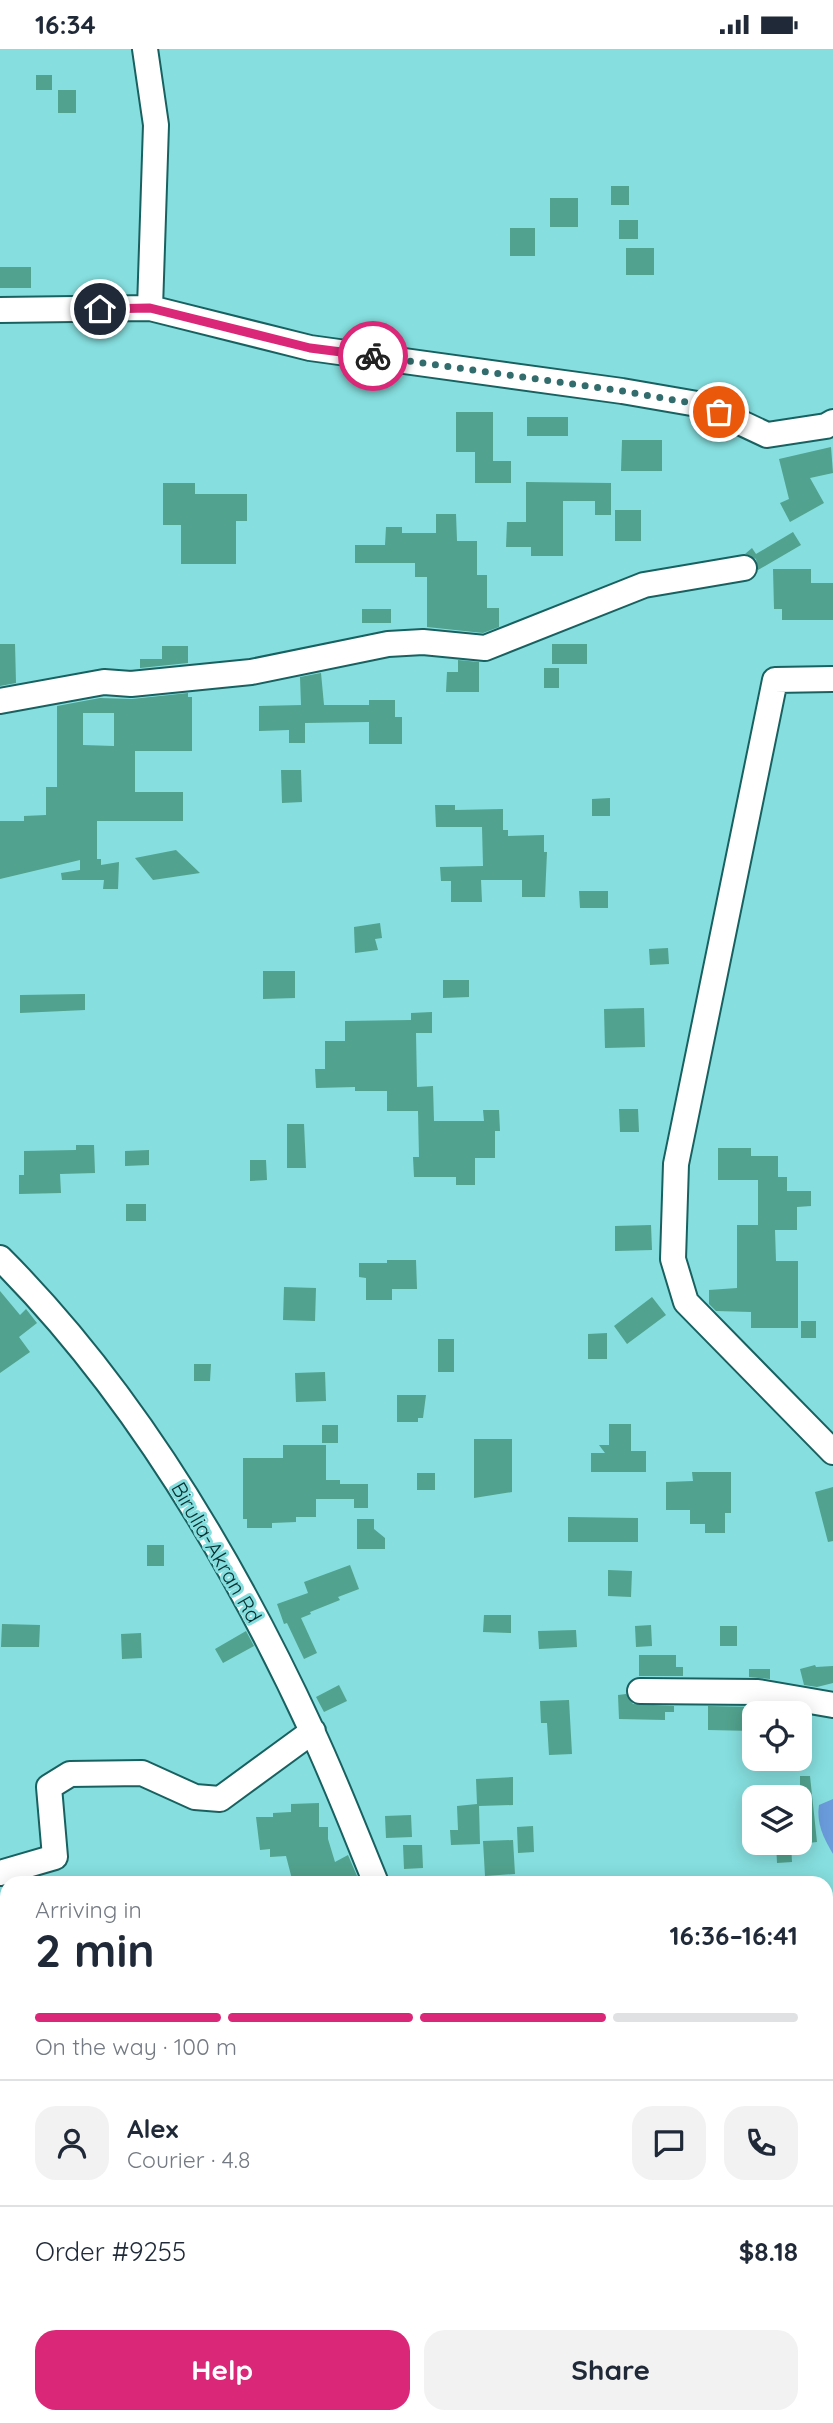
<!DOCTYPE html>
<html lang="en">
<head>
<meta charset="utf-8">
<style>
  body { margin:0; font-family:Quicksand,sans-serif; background:#f2f2f3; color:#1f2937; height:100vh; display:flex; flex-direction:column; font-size:26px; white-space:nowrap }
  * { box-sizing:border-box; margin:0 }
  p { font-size:23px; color:#747a83 }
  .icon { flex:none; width:38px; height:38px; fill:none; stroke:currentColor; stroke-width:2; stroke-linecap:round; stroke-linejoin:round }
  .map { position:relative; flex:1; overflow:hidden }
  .sheet { position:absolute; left:0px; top:1827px; width:833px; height:548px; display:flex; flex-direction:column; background:#fff; border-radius:21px 21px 0 0; box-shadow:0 4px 18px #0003 }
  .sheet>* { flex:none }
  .fabs { position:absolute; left:742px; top:1652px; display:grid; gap:14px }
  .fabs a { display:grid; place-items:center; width:70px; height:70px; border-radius:14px; background:#fff; box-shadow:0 4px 18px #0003; font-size:35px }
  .pin { position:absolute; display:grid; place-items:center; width:60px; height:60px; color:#fff; margin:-30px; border:4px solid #fff; border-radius:50%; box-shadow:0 2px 7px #0007 }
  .courier { position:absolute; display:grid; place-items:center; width:70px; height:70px; margin:-35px; border:5px solid #db2777; border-radius:50%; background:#fff; color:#222; box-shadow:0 2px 9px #0007 }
  .summary em { font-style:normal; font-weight:800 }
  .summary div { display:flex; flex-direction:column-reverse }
  .summary { display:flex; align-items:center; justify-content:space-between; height:119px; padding:0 35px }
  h1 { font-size:46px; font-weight:800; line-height:52px }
  .bar { display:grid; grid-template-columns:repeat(4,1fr); gap:10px 7px; align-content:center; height:84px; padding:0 35px }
  .bar i { height:9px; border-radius:5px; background:#e0e1e3 }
  .bar .selected { background:#db2777 }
  .bar p { grid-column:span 4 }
  .line { display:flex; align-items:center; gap:18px; padding:0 35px; border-top:2px solid #e0e1e3 }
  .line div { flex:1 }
  .round { display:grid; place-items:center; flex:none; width:74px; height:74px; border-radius:21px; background:#f2f2f3 }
  .cta { display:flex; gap:14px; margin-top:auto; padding:14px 35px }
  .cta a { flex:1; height:80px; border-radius:21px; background:#db2777; color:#fff; font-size:28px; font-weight:800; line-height:80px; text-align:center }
  .cta a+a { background:#f2f2f3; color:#1f2937 }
  .status { display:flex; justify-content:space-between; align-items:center; height:49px; padding:0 35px; background:#fff; direction:ltr }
  .status svg { height:19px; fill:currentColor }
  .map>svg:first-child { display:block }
  .water { fill:#6a9bdb }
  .building { fill:#51a28e; fill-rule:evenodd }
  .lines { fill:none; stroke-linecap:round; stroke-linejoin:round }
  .minor-casing { stroke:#196161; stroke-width:28 }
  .minor { stroke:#fff; stroke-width:24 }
  .done { stroke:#336c6c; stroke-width:7; stroke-dasharray:0 12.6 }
  .route { stroke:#db2777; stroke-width:9 }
  .labels { text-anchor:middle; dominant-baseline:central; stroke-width:6; stroke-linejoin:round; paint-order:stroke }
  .street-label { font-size:21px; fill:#072f2f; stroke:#86dede }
</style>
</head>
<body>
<div class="status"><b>16:34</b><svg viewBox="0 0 49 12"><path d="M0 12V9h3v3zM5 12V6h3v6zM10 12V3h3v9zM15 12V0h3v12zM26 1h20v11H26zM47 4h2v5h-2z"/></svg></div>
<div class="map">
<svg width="833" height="2374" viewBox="0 0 833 2374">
  <rect width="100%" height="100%" fill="#86dede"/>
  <!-- water -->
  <path class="water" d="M833 1750V1805C824 1790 816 1774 819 1756Z"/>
  <!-- building -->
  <path class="building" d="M36 26H52V41H36Z
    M58 41H76V64H58Z
    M611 137H629V156H611Z
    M550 149H578V178H550Z
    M619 171H638V190H619Z
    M510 179H535V207H510Z
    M626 199H654V226H626Z
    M0 218H31V239H0Z
    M456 363H493V412H511V434H475V403H456Z
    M527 368H568V387H527Z
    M622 391H662V422H621Z
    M831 398 833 424 810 429 824 454 790 473 780 454 789 450 779 410Z
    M526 433 611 434V466H595V452H563V507H531V498H506L507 473H526Z
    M163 434H195V445H247V472H236V515H181V476H163Z
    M615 461H641V492H615Z
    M436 465H456L457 492H477V526H487V559H499V578L483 584 427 578V528H415V514H355V496H385L386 478H402V484H436Z
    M793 483 801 496 758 521 756 510 745 505 752 499 756 505Z
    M773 520H811V534H833V571H782V560H774Z
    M362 560H391V574H362Z
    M0 595H15L16 634 0 637Z
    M552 595H587V615H552Z
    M162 597H188V614L140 619V610H162Z
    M458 611 479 613V643H446L447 623H458Z
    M544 619H559V639H544Z
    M321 624 324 656H369V651H395V668H402V695H369V673L305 674V694H289V681L259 682V657L301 656 300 628Z
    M188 644V648H192V702H135V743H183V772H97V810H101V816L119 813 118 840H103L104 831H62L61 824 80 821V811L0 830V772H24V767L46 766V738H57V657L100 649 132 650ZM83 664H114V697L83 696Z
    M281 721H301L302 753 282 754Z
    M610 749V767H592V750Z
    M435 756H455V761L503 760V781H508V787L544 786V803H547L545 848H522V831H481L482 853H451V832H441L440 818 483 817 482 778H436Z
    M176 801 200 824 153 831 135 809Z
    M579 842H608V859H580Z
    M380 874 382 889 375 890 378 901 355 904 354 878Z
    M668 899 669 915 650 916 649 900Z
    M263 922H295V949L263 950Z
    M443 931H469V948L443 949Z
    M85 945V961L20 964V946Z
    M644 959 645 998 605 999 604 960Z
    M432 963V984H416L417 1038 433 1037 434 1072H484L483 1061H499L500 1082H495V1109H475V1136H456V1128H414L413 1108H419L418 1062H387V1042H355V1038L316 1039 315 1020H325V992H345V972L411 971V964Z
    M619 1060H638L639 1083H620Z
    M287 1075H304L306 1119H287Z
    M76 1096H94L95 1124 60 1125 61 1144 19 1145V1126H24V1102L76 1101Z
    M718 1099H751V1107H778V1128H787V1142H811V1157L797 1158V1181H775L776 1212H798V1279H751V1263L716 1262 709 1255V1241L737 1239V1176H758V1131H718Z
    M149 1101V1116L125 1117V1102Z
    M250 1111H266L267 1131 250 1132Z
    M126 1155H146V1172H126Z
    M651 1176 652 1201 615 1202V1177Z
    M387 1211H416L417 1240H392V1251H366V1229L359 1228V1214H387Z
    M284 1238 316 1239 315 1272 283 1271Z
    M0 1242 20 1266 26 1260 37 1274 19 1288 30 1303 0 1324Z
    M652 1248 666 1266 627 1295 614 1277Z
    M801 1272H816V1289H801Z
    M607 1284V1310H588V1285Z
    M438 1290H454V1323H438Z
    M194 1315H211L210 1332H194Z
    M325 1323 326 1352 296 1353 295 1324Z
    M397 1346H426L423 1369H418V1373H397Z
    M609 1375H631V1402H646V1423H591V1404H605L599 1396H609Z
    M322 1376H338V1394H322Z
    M474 1390H512V1443L474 1449Z
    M283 1396H326V1431H340V1435H368V1459H354V1450H316V1468H296V1473L272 1474V1479H247V1470H243V1409H283Z
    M692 1423H731V1464H725V1484H705V1475H690V1461H666V1433L693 1432Z
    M417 1424H435V1441H417Z
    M833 1438V1492L828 1493 815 1443Z
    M568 1468 638 1469V1493H568Z
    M357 1470H374V1480L385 1489V1500H357Z
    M147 1496H164V1517H147Z
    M350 1516 359 1540 338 1548 340 1551 310 1563 311 1565 301 1569 317 1604 304 1610 287 1574 284 1575 277 1555 308 1544 304 1533Z
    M608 1521 632 1522 631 1548 608 1547Z
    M484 1566H511V1584L483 1583Z
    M2 1575 40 1576 39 1598H1Z
    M651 1576 652 1597 636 1598 635 1577Z
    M720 1577H737V1597H720Z
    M576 1581 577 1598 539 1600 538 1582Z
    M246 1582 254 1597 223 1614 215 1600Z
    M141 1584 142 1609 122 1610 121 1585Z
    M639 1606H676V1618H683V1627H639Z
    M815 1616 816 1618 833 1617V1634L817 1638 804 1636 800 1620Z
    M749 1620H770V1630L749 1628Z
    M339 1636 347 1652 324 1663 316 1648Z
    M626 1645 633 1655 674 1657V1663H665V1671L619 1670 618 1646Z
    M569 1651 572 1705 549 1706 547 1674H541L540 1652Z
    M708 1657 757 1658 762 1659V1664H754V1682L708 1681Z
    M800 1727H810L817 1793 800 1795Z
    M513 1728V1756L479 1757 480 1795 451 1796 450 1781H458L457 1757 477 1755 476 1730Z
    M319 1754V1778H328V1790L335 1813 348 1806 357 1827 331 1834H293L286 1807 270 1808V1800L260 1801 256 1768H273V1764L291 1763V1755Z
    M411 1766 412 1788 386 1789 385 1767Z
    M533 1777 534 1803 518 1804 517 1778Z
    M513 1791 515 1825 485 1827 483 1792Z
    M776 1794H791L792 1813 777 1814Z
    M403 1796H422L423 1819 404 1820Z"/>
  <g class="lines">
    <!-- minor casing -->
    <g class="minor-casing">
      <path id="minor" d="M145 0 156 76 150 259
        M0 261 150 259 310 299 622 342 703 356 767 386 826 377 833 373
        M833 630 775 631 676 1115 673 1210 686 1253 833 1403
        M0 652 104 633 131 635 251 623 388 595 423 593 485 599 644 536 744 519
        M0 1209C133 1342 233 1511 312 1682 335 1731 355 1783 376 1834
        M640 1642 758 1643 833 1656
        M0 1824 55 1808 49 1738 70 1725 142 1724 195 1748 220 1750 313 1682
        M826 2074 833 2073
        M826 2213 833 2214
        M598 2368 601 2374"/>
    </g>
    <!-- minor -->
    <use href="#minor" class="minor"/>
  </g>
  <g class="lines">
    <!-- done -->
    <path class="done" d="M373 307 622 342 703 356 719 363"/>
    <!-- route -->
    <path class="route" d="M100 260 150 259 310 299 373 307"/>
  </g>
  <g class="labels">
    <!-- street labels -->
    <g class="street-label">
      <text transform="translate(217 1503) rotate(60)">Birulia-Akran Rd</text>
    </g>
  </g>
</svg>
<div class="fabs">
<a><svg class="icon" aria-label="locate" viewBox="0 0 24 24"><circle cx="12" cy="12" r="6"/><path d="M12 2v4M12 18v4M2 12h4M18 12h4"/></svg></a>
<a><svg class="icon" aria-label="layers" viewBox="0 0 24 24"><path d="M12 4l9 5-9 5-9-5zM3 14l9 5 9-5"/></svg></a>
</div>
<div class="pin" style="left:719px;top:363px;background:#ea580c"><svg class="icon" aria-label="bag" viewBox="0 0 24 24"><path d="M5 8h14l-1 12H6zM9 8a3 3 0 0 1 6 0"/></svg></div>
<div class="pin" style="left:100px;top:260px;background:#1f2937"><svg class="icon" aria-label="home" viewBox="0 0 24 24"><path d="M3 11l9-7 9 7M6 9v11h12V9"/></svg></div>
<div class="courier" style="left:373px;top:307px"><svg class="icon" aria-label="bike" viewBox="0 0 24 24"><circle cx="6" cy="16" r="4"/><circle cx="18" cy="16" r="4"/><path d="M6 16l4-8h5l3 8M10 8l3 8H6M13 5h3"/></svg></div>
<section class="sheet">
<div class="summary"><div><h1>2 min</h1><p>Arriving in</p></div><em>16:36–16:41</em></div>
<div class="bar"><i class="selected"></i><i class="selected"></i><i class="selected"></i><i></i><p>On the way · 100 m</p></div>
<div class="line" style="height:126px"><a class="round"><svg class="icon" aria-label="person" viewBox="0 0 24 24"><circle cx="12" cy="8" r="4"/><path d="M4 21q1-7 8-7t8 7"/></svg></a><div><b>Alex</b><p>Courier · 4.8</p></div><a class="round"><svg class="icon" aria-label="chat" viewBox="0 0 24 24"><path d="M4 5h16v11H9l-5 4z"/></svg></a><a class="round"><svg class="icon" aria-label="phone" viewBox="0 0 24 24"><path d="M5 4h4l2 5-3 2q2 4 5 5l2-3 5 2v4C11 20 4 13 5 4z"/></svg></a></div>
<div class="line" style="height:91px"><div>Order #9255</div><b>$8.18</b></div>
<div class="cta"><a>Help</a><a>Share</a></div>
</section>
</div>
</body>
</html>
